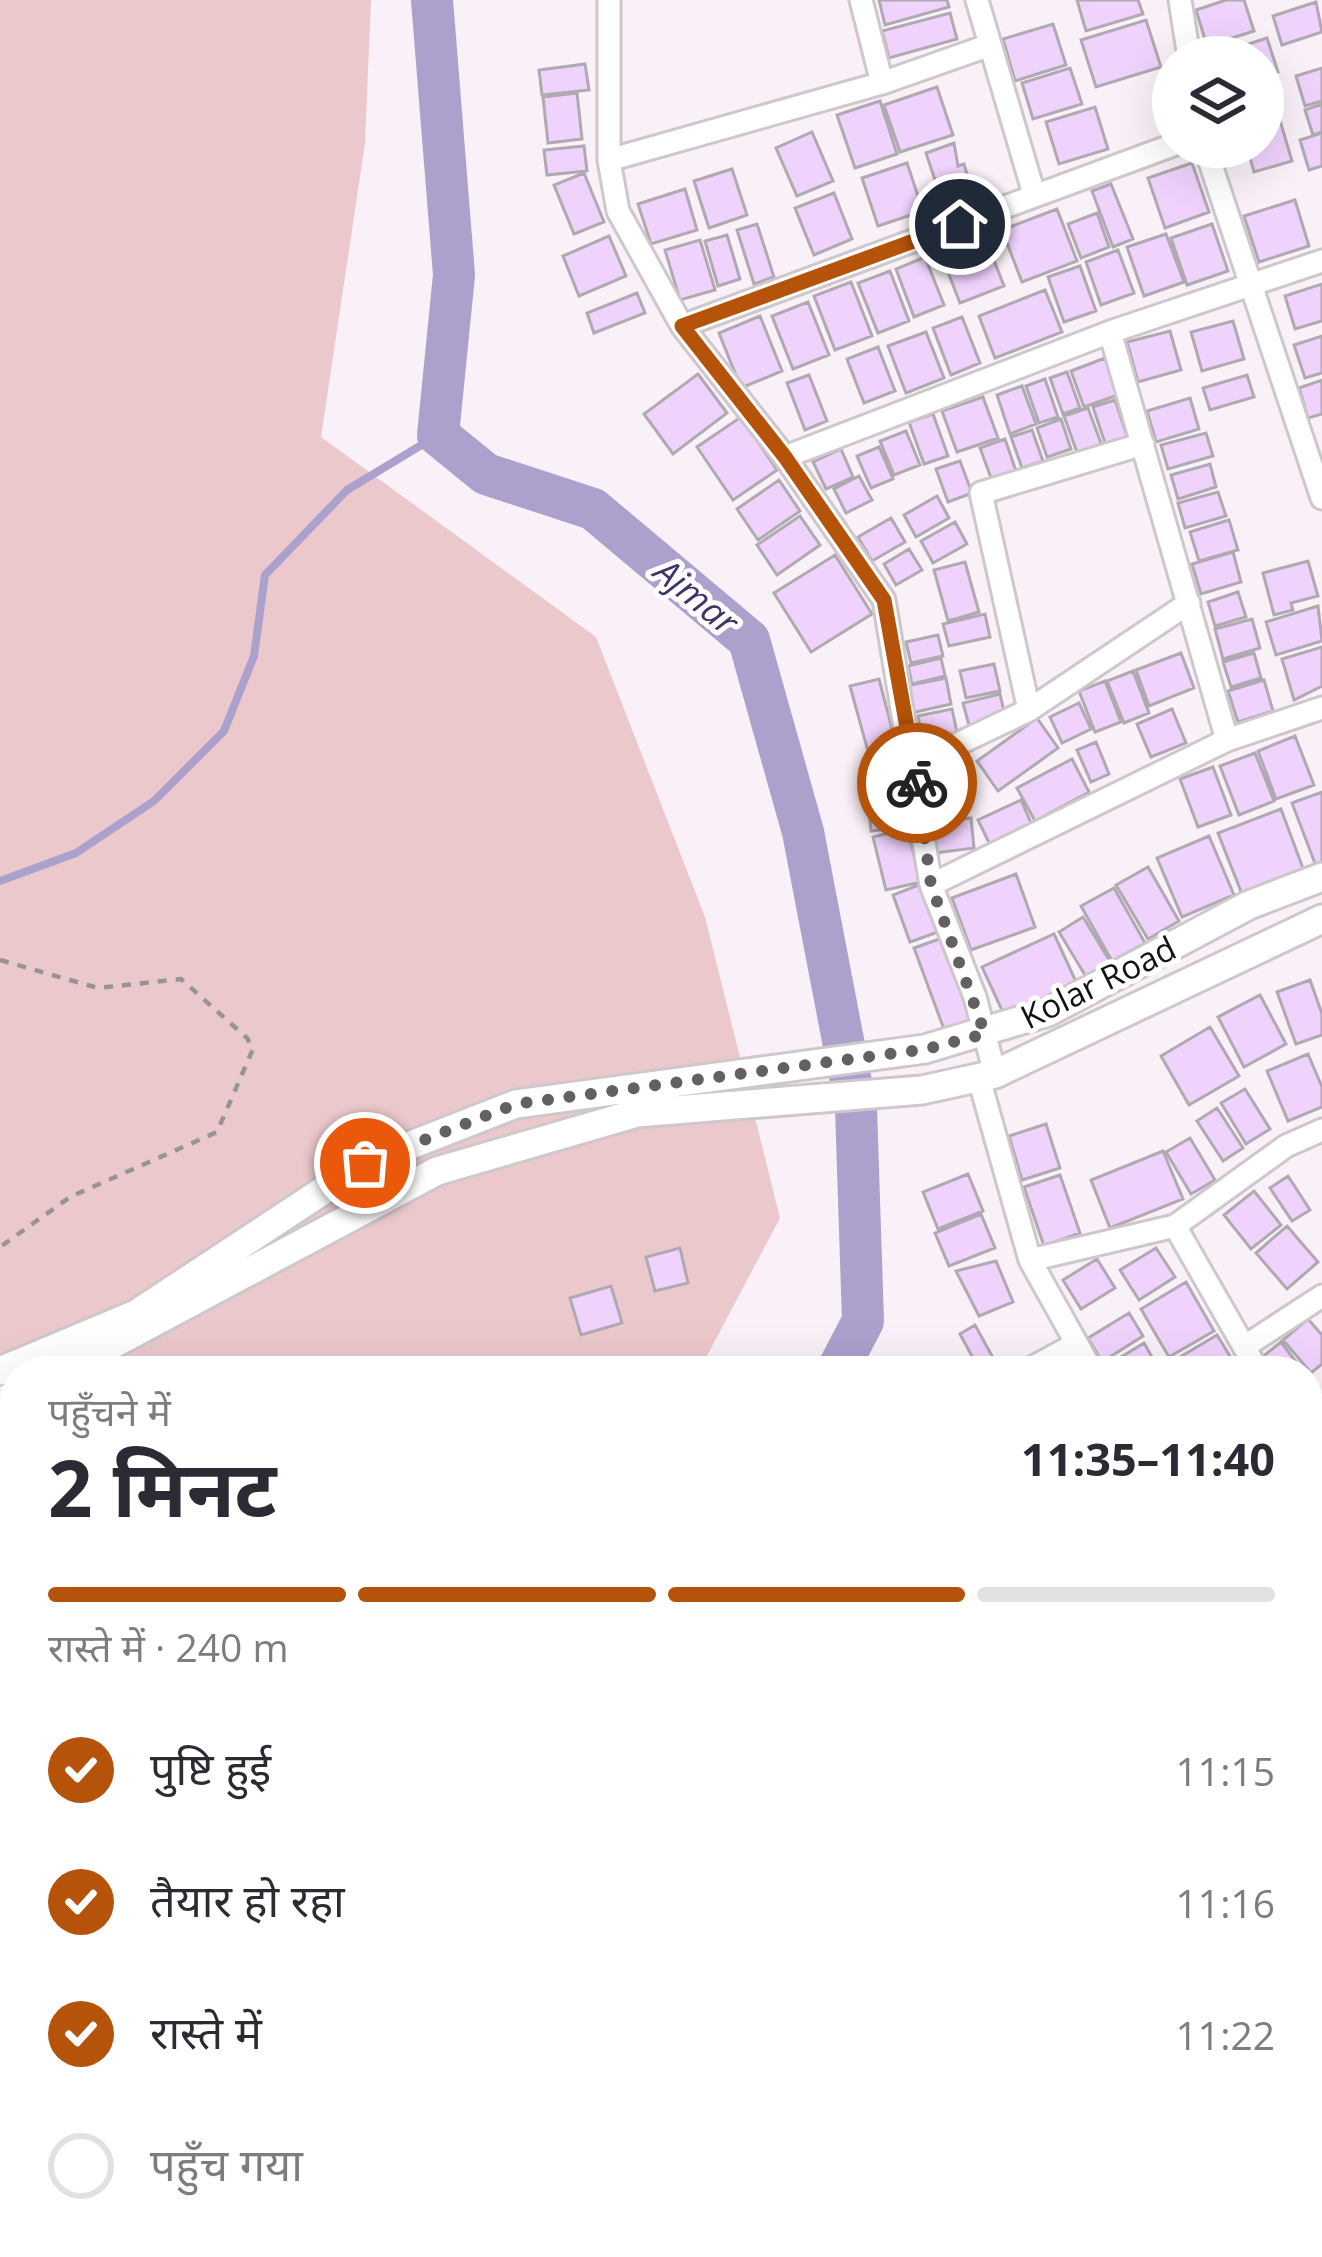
<!DOCTYPE html>
<html lang="hi">
<head>
<meta charset="utf-8">
<style>
  body { margin:0; font-family:"Open Sans","Noto Sans Devanagari",sans-serif; background:#f2f2f3; color:#2b2b33; height:100vh; display:flex; flex-direction:column; font-size:45px; white-space:nowrap }
  * { box-sizing:border-box; margin:0 }
  p { font-size:39px; color:#7c7c81 }
  .icon { flex:none; width:66px; height:66px; fill:none; stroke:currentColor; stroke-width:2; stroke-linecap:round; stroke-linejoin:round }
  .map { position:relative; flex:1; overflow:hidden }
  .sheet { position:absolute; left:0px; top:1356px; width:1323px; height:903px; display:flex; flex-direction:column; background:#fff; border-radius:48px 48px 0 0; box-shadow:0 12px 48px #0002 }
  .sheet>* { flex:none }
  .fabs { position:absolute; left:1152px; top:36px; display:grid; gap:24px }
  .fabs a { display:grid; place-items:center; width:132px; height:132px; border-radius:50%; background:#fff; box-shadow:0 12px 48px #0002; font-size:60px }
  .pin { position:absolute; display:grid; place-items:center; width:102px; height:102px; color:#fff; margin:-51px; border:6px solid #fff; border-radius:50%; box-shadow:0 3px 12px #0007 }
  .courier { position:absolute; display:grid; place-items:center; width:120px; height:120px; margin:-60px; border:9px solid #b45309; border-radius:50%; background:#fff; color:#222; box-shadow:0 3px 15px #0007 }
  .headline em { font-style:normal; font-weight:700 }
  .headline div { display:flex; flex-direction:column-reverse }
  .headline { display:flex; align-items:center; justify-content:space-between; height:204px; padding:0 48px }
  h1 { font-size:78px; font-weight:700; line-height:90px }
  .bar { display:grid; grid-template-columns:repeat(4,1fr); gap:18px 12px; align-content:center; height:144px; padding:0 48px }
  .bar i { height:15px; border-radius:9px; background:#e1e1e2 }
  .bar .current { background:#b45309 }
  .bar p { grid-column:span 4 }
  ol { padding:0 48px; list-style:none }
  li { display:flex; align-items:center; gap:36px; height:132px }
  li p { margin-inline-start:auto }
  li .icon { padding:12px; border-radius:50%; background:#b45309; color:#fff; stroke-width:4 }
  li:last-child { color:#7c7c81 }
  li i { width:66px; height:66px; border:6px solid #e1e1e2; border-radius:50% }
  .map>svg:first-child { display:block }
  .green { fill:#ebc8cc }
  .lines { fill:none; stroke-linecap:round; stroke-linejoin:round }
  .stream { stroke:#aca1cd; stroke-width:8 }
  .river { stroke:#aca1cd; stroke-width:42 }
  .building { fill:#f0d3fd; stroke:#afaab1; stroke-width:3 }
  .minor-casing { stroke:#cec7cc; stroke-width:27 }
  .secondary-casing { stroke:#cec7cc; stroke-width:33 }
  .path { stroke:#989397; stroke-width:4.5; stroke-dasharray:9 9; stroke-linecap:butt }
  .minor { stroke:#fff; stroke-width:21 }
  .secondary { stroke:#fff; stroke-width:27 }
  .done { stroke:#645f63; stroke-width:12; stroke-dasharray:0 21.6 }
  .route { stroke:#b45309; stroke-width:15 }
  .labels { text-anchor:middle; dominant-baseline:central; stroke-width:10; stroke-linejoin:round; paint-order:stroke }
  .street-label { font-size:33px; fill:#131113; stroke:#fff }
  .water-label { font-size:36px; font-style:italic; fill:#433269; stroke:#fff }
</style>
</head>
<body>
<div class="map">
<svg width="1322" height="2257" viewBox="0 0 1322 2257">
  <rect width="100%" height="100%" fill="#f9f1f7"/>
  <!-- green -->
  <path class="green" d="M0 0H371L365 143 321 437 596 637 705 917 780 1218 699 1371H15V2244H838L843 2257H0Z"/>
  <g class="lines">
    <!-- stream -->
    <path class="stream" d="M0 881 76 853 154 801 224 731 254 656 265 575 347 490 438 435
      M915 2244 929 2257"/>
    <!-- river -->
    <path class="river" d="M432 0 454 275 438 435 486 474 593 509 749 640 803 832 856 1108 863 1321 837 1371
      M790 2257 804 2244"/>
  </g>
  <!-- building -->
  <path class="building" d="M879 0H947L949 7 885 25Z
    M1077 0H1138L1143 14 1086 31Z
    M1226 0H1244L1254 31 1207 46 1196 10Z
    M1316 2 1322 32 1282 45 1273 16Z
    M950 13 957 39 889 58 882 31Z
    M1146 20 1161 67 1096 87 1081 40Z
    M1053 24 1066 65 1015 81 1003 39Z
    M1267 38 1278 72 1263 77V57H1222L1221 53Z
    M585 64 589 90 542 95 539 70Z
    M1070 68 1082 104 1033 119 1022 83Z
    M1322 68V101L1305 106 1296 76Z
    M1270 82 1280 113 1263 118V84Z
    M937 87 953 135 900 152 884 105Z
    M577 93 582 139 548 143 543 97Z
    M880 101 897 154 855 168 837 115Z
    M1322 104V132L1313 135 1305 110Z
    M1095 107 1108 149 1059 164 1046 122Z
    M1279 117 1292 161 1254 172 1247 147H1263V122Z
    M812 132 833 181 797 196 776 148Z
    M1322 133V166L1309 170 1300 140Z
    M954 143 958 166 964 164 970 184 965 186 967 193 942 201 926 153Z
    M584 146 587 171 547 175 544 150Z
    M907 163 923 211 878 226 862 178Z
    M1192 163 1209 212 1165 228 1148 178Z
    M732 169 747 215 709 228 694 181Z
    M584 173 604 222 574 234 554 185Z
    M1111 184 1133 239 1113 247 1092 191Z
    M685 189 697 230 651 244 638 204Z
    M834 193 852 239 814 255 795 208Z
    M1295 200 1309 246 1259 262 1244 216Z
    M1057 209 1077 261 1022 282 1002 230Z
    M1097 213 1109 247 1081 258 1068 224Z
    M757 224 774 277 754 284 737 230Z
    M1212 224 1228 271 1187 285 1171 238Z
    M1166 234 1184 282 1144 296 1127 247Z
    M727 235 740 279 718 286 705 241Z
    M609 236 626 276 579 296 563 256Z
    M985 237 1004 286 960 303 941 254Z
    M700 240 715 290 680 300 665 250Z
    M1118 250 1134 293 1101 305 1086 262Z
    M925 257 944 305 914 317 896 269Z
    M1080 266 1096 311 1064 322 1048 277Z
    M890 271 909 321 878 333 858 283Z
    M851 282 872 336 835 350 814 296Z
    M1322 284V321L1295 329 1285 296Z
    M1045 290 1062 332 995 358 979 316Z
    M637 293 645 313 594 333 587 313Z
    M808 302 829 355 793 369 772 316Z
    M760 316 782 371 741 388 719 333Z
    M962 317 980 363 951 375 933 328Z
    M1233 321 1244 359 1202 371 1191 332Z
    M1170 331 1181 370 1138 382 1127 342Z
    M926 332 944 378 906 393 888 346Z
    M1322 336V373L1305 378 1294 345Z
    M878 347 895 391 864 403 847 359Z
    M1105 358 1118 395 1084 407 1071 371Z
    M1067 372 1080 408 1063 414 1050 378Z
    M698 374 727 413 673 454 644 414Z
    M809 375 827 421 805 430 787 383Z
    M1247 375 1254 397 1210 410 1203 388Z
    M1045 379 1058 417 1039 423 1026 386Z
    M1322 380V414L1308 418 1299 388Z
    M1022 386 1036 424 1010 434 997 395Z
    M983 397 998 438 957 452 942 411Z
    M1190 398 1199 429 1156 442 1147 411Z
    M1115 400 1128 439 1106 446 1093 407Z
    M1088 408 1102 446 1078 455 1064 416Z
    M933 414 948 456 924 464 909 422Z
    M741 417 777 470 733 500 697 447Z
    M1061 419 1071 449 1047 457 1037 428Z
    M1032 430 1043 461 1022 468 1011 437Z
    M906 431 920 465 894 475 880 441Z
    M1206 433 1213 456 1168 469 1161 445Z
    M1005 439 1018 477 994 486 980 448Z
    M879 447 893 479 871 488 857 456Z
    M841 449 853 477 826 489 813 462Z
    M960 461 972 493 948 502 936 469Z
    M1210 464 1216 487 1178 499 1171 475Z
    M859 476 872 500 846 513 834 489Z
    M779 480 800 511 758 540 737 509Z
    M1218 492 1226 516 1185 528 1178 503Z
    M937 496 949 518 916 537 904 515Z
    M800 516 820 545 777 575 757 545Z
    M891 518 905 542 872 561 858 537Z
    M1229 520 1238 550 1199 561 1190 532Z
    M955 522 967 544 933 563 921 541Z
    M909 549 922 570 896 585 884 564Z
    M1233 552 1241 582 1201 594 1192 564Z
    M835 555 872 614 811 652 774 593Z
    M1308 561 1318 596 1291 603 1293 610 1274 615 1263 573Z
    M965 562 979 612 948 621 934 570Z
    M1238 592 1246 617 1215 626 1208 602Z
    M1318 606 1322 641 1276 655 1266 622Z
    M985 614 990 637 949 646 943 624Z
    M1252 619 1260 648 1223 659 1215 629Z
    M938 635 943 656 911 663 906 642Z
    M1322 647V686L1294 700 1282 659Z
    M1181 653 1194 688 1149 706 1136 670Z
    M1254 653 1261 678 1231 687 1223 662Z
    M941 658 945 676 912 684 908 666Z
    M994 664 1000 691 966 698 960 671Z
    M1133 671 1149 713 1124 723 1107 681Z
    M946 678 951 704 907 714 901 687Z
    M879 679 897 748 869 755 850 686Z
    M1264 680 1273 711 1238 722 1228 691Z
    M1105 681 1121 722 1095 732 1079 691Z
    M1000 694 1006 720 970 729 963 703Z
    M1079 703 1091 729 1062 743 1050 717Z
    M952 709 958 737 924 744 918 716Z
    M1172 709 1186 743 1151 757 1137 724Z
    M1037 718 1058 748 998 791 977 761Z
    M1295 736 1314 785 1276 799 1258 751Z
    M1096 742 1109 774 1091 782 1077 750Z
    M1255 753 1274 801 1239 815 1220 766Z
    M898 756 906 827 871 831 864 760Z
    M1072 759 1089 792 1035 821 1017 788Z
    M1213 767 1231 815 1198 827 1180 779Z
    M956 772 961 811 927 816 922 776Z
    M1322 792V863L1316 866 1292 803Z
    M1021 800 1035 832 993 851 978 820Z
    M1281 809 1304 871 1242 894 1218 833Z
    M971 818 974 848 935 853 932 823Z
    M907 828 921 882 886 890 873 837Z
    M1209 836 1234 895 1182 917 1157 858Z
    M1148 867 1179 921 1148 939 1116 885Z
    M1016 874 1035 927 971 950 952 898Z
    M921 884 938 932 910 942 893 895Z
    M1114 888 1145 943 1112 961 1081 906Z
    M1083 917 1112 965 1088 980 1059 932Z
    M1054 934 1079 988 1007 1021 982 967Z
    M945 937 976 1020 945 1032 914 948Z
    M1310 980 1322 1014V1035L1296 1044 1277 992Z
    M1260 995 1286 1044 1244 1067 1218 1017Z
    M1210 1027 1239 1076 1189 1105 1161 1056Z
    M1308 1054 1322 1087V1107L1288 1121 1267 1071Z
    M1245 1089 1270 1129 1246 1144 1221 1103Z
    M1217 1108 1243 1148 1223 1161 1197 1121Z
    M1046 1124 1060 1168 1022 1180 1009 1136Z
    M1190 1138 1215 1180 1191 1194 1166 1152Z
    M1163 1151 1183 1199 1110 1228 1091 1180Z
    M968 1174 983 1211 938 1229 923 1192Z
    M1060 1175 1080 1233 1044 1246 1024 1187Z
    M1288 1176 1310 1210 1292 1221 1270 1188Z
    M1254 1191 1281 1225 1251 1249 1224 1215Z
    M981 1214 995 1248 949 1266 935 1233Z
    M1287 1226 1318 1262 1287 1289 1256 1253Z
    M680 1248 688 1283 655 1291 646 1257Z
    M1156 1248 1175 1277 1139 1300 1120 1270Z
    M1097 1259 1115 1288 1081 1309 1063 1280Z
    M996 1261 1013 1302 979 1316 956 1271Z
    M1186 1282 1214 1331 1169 1357 1141 1309Z
    M611 1286 622 1323 581 1335 570 1298Z
    M1129 1313 1143 1336 1102 1362 1088 1338Z
    M1308 1319 1322 1335V1364L1311 1373 1283 1340Z
    M975 1325 997 1365 987 1371H980L960 1334Z
    M1217 1335 1239 1371H1175L1170 1363Z
    M1281 1342 1303 1371H1272L1261 1358Z
    M1144 1343 1160 1371H1108L1105 1367Z
    M1322 1550V1579L1309 1584 1308 1556Z
    M1319 1922 1322 1956 1311 1959 1308 1924Z
    M1322 2083V2111L1308 2115V2087Z"/>
  <g class="lines">
    <!-- minor casing -->
    <g class="minor-casing">
      <path id="minor" d="M609 0V160L618 211 682 326 785 457 884 600 931 885 975 997 995 1074
        M861 0 882 83
        M977 0 1034 194
        M1180 0 1189 57
        M1205 147 1322 498
        M609 160 882 83 990 45
        M682 326 1173 145
        M1110 332 1227 740
        M785 457 1110 332 1322 261
        M1029 710 981 493 1143 444
        M914 765 1029 710 1189 603
        M931 885 1227 740 1322 708
        M978 1075 1030 1260 1092 1371
        M1175 1226 1258 1371
        M1030 1260 1175 1226 1286 1146 1322 1130
        M1244 1347 1322 1296
        M1026 1371 1074 1345
        M1308 1452 1322 1476
        M1308 1543 1322 1533
        M1308 1823 1322 1830
        M1308 1967 1322 1987
        M1159 2244 1162 2257"/>
    </g>
    <!-- secondary casing -->
    <g class="secondary-casing">
      <path id="secondary" d="M0 1371 136 1314 365 1163 516 1104 925 1049 1048 1012 1249 905 1322 877
        M63 1371 437 1171 637 1113 922 1090 995 1074 1322 919
        M0 1402 15 1395"/>
    </g>
    <!-- path -->
    <path class="path" d="M0 960 98 988 181 979 247 1038 253 1049 217 1132 70 1197 0 1247"/>
    <!-- minor -->
    <use href="#minor" class="minor"/>
    <!-- secondary -->
    <use href="#secondary" class="secondary"/>
  </g>
  <g class="lines">
    <!-- done -->
    <path class="done" d="M365 1163 516 1104 926 1049 985 1034 931 885 917 783"/>
    <!-- route -->
    <path class="route" d="M917 783 884 600 785 457 682 326 960 224"/>
  </g>
  <g class="labels">
    <!-- street labels -->
    <g class="street-label">
      <text transform="translate(1098 982) rotate(-26)">Kolar Road</text>
    </g>
    <!-- water labels -->
    <g class="water-label">
      <text transform="translate(697 596) rotate(40)">Ajmar</text>
    </g>
  </g>
</svg>
<div class="fabs">
<a><svg class="icon" aria-label="layers" viewBox="0 0 24 24"><path d="M12 4l9 5-9 5-9-5zM3 14l9 5 9-5"/></svg></a>
</div>
<div class="pin" style="left:365px;top:1163px;background:#ea580c"><svg class="icon" aria-label="bag" viewBox="0 0 24 24"><path d="M5 8h14l-1 12H6zM9 8a3 3 0 0 1 6 0"/></svg></div>
<div class="pin" style="left:960px;top:224px;background:#1f2937"><svg class="icon" aria-label="home" viewBox="0 0 24 24"><path d="M3 11l9-7 9 7M6 9v11h12V9"/></svg></div>
<div class="courier" style="left:917px;top:783px"><svg class="icon" aria-label="bike" viewBox="0 0 24 24"><circle cx="6" cy="16" r="4"/><circle cx="18" cy="16" r="4"/><path d="M6 16l4-8h5l3 8M10 8l3 8H6M13 5h3"/></svg></div>
<section class="sheet">
<div class="headline"><div><h1>2 मिनट</h1><p>पहुँचने में</p></div><em>11:35–11:40</em></div>
<div class="bar"><i class="current"></i><i class="current"></i><i class="current"></i><i></i><p>रास्ते में · 240 m</p></div>
<ol>
<li><svg class="icon" aria-label="check" viewBox="0 0 24 24"><path d="M5 12l5 5 9-10"/></svg>पुष्टि हुई<p>11:15</p></li>
<li><svg class="icon" aria-label="check" viewBox="0 0 24 24"><path d="M5 12l5 5 9-10"/></svg>तैयार हो रहा<p>11:16</p></li>
<li><svg class="icon" aria-label="check" viewBox="0 0 24 24"><path d="M5 12l5 5 9-10"/></svg>रास्ते में<p>11:22</p></li>
<li><i></i>पहुँच गया</li>
</ol>
</section>
</div>
</body>
</html>
